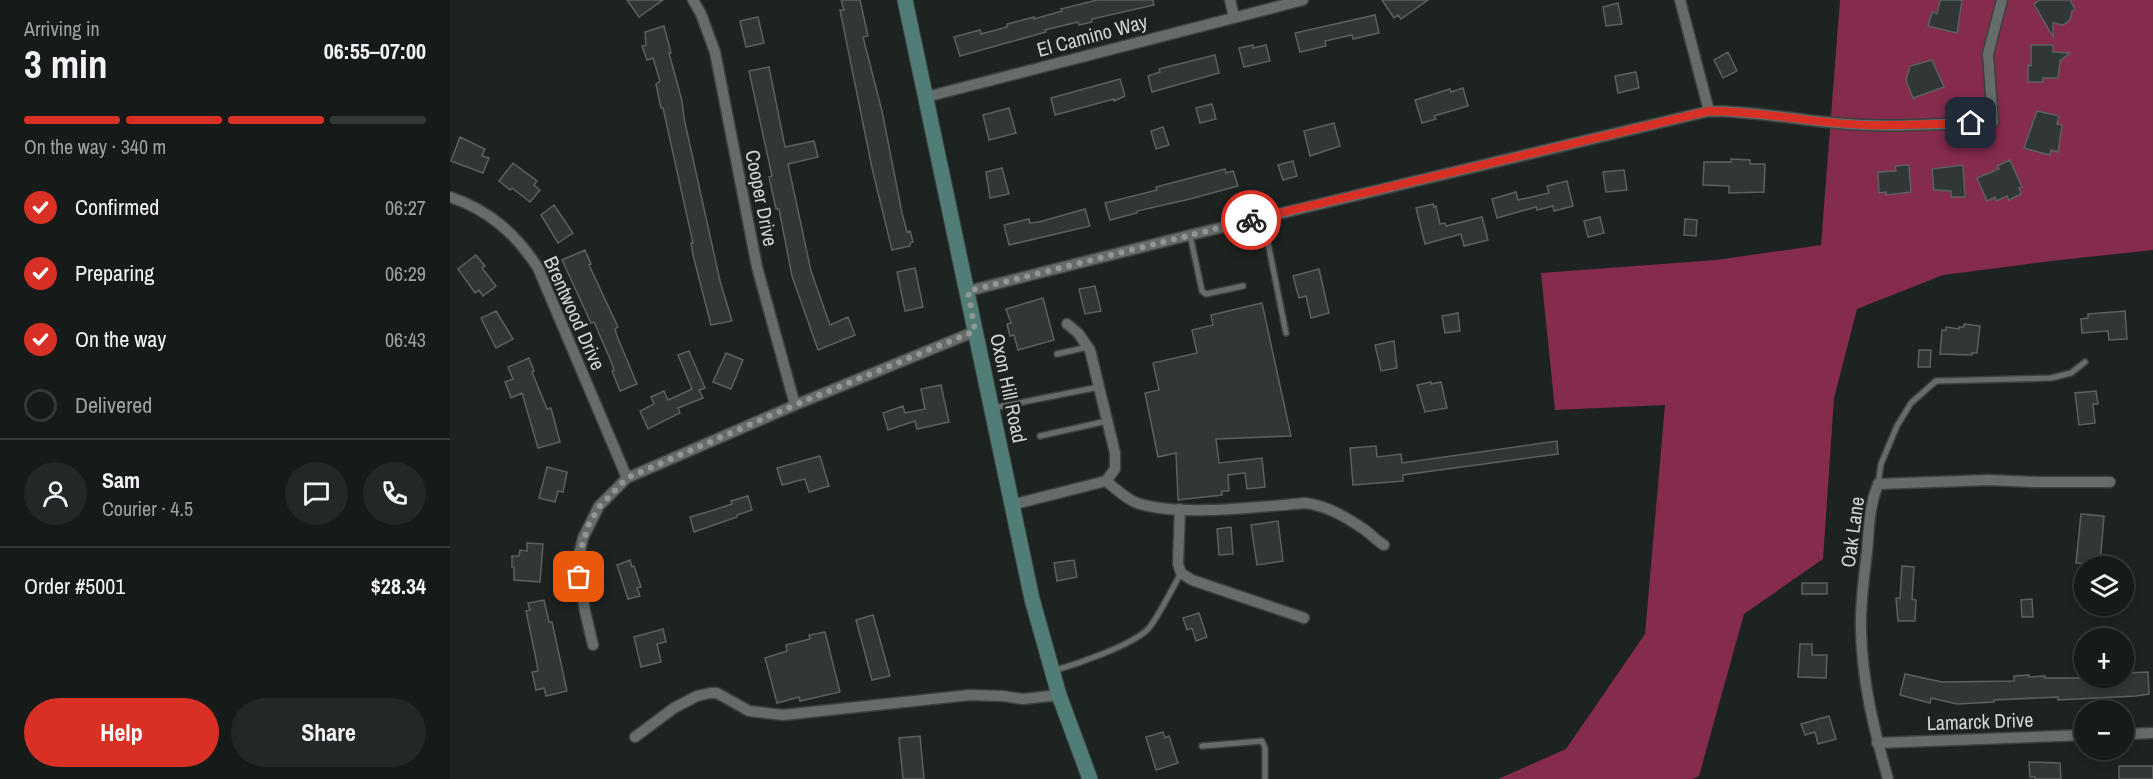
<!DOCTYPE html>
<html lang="en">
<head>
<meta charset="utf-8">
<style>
  body { margin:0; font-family:"Archivo Narrow",sans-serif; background:#232726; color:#f1f3f6; height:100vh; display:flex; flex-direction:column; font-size:22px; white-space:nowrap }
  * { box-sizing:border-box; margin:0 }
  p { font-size:20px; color:#9ea1a2 }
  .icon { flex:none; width:33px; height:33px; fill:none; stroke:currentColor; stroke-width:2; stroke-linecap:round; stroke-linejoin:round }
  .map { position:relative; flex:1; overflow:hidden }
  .panel { display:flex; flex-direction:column; background:#161a19; width:450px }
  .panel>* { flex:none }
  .fabs { position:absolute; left:1624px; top:556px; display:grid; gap:12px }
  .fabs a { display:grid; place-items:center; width:60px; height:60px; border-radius:50%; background:#161a19; box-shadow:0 3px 9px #0003,0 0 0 2px #353838; font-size:30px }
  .pin { position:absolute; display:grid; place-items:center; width:51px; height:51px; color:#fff; margin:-26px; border-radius:12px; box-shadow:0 3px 9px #0006 }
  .courier { position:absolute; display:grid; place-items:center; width:60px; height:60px; margin:-30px; border:4px solid #d93025; border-radius:50%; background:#fff; color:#222; box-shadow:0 2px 8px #0007 }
  .head em { font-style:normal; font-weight:700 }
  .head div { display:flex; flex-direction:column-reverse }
  .head { display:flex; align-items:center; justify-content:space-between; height:102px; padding:0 24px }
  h1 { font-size:39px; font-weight:700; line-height:45px }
  .bar { display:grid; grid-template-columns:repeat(4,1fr); gap:9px 6px; align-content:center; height:72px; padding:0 24px }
  .bar i { height:8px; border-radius:4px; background:#353838 }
  .bar .current { background:#d93025 }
  .bar p { grid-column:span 4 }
  .line { display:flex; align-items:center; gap:15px; padding:0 24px; border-top:2px solid #353838 }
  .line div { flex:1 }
  .round { display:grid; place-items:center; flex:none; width:63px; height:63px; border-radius:32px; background:#232726 }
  ol { padding:0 24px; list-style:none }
  li { display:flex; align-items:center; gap:18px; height:66px }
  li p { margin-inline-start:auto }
  li .icon { padding:6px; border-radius:50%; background:#d93025; color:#fff; stroke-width:4 }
  li:last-child { color:#9ea1a2 }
  li i { width:33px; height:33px; border:3px solid #353838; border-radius:50% }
  .button { display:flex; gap:12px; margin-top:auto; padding:12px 24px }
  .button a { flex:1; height:69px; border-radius:36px; background:#d93025; color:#fff; font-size:24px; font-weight:700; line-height:69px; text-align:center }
  .button a+a { background:#232726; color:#f1f3f6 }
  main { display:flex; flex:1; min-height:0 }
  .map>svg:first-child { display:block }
  .forest { fill:#852b4d }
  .building { fill:#313736; stroke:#5a6160; stroke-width:1.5 }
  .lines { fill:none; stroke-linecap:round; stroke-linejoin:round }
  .lane-casing { stroke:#3c403f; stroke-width:8 }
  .street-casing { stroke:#3c403f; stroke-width:13 }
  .secondary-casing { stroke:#3c403f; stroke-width:17 }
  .lane { stroke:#656c6a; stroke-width:5 }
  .street { stroke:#656c6a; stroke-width:10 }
  .secondary { stroke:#507e76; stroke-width:15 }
  .done { stroke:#929795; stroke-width:6; stroke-dasharray:0 10.8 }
  .route { stroke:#d93025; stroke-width:8 }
  .labels { text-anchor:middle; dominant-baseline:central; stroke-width:5; stroke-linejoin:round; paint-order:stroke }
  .street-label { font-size:20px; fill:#d1d5d4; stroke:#1d2321 }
</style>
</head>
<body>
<main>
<section class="panel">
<div class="head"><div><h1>3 min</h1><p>Arriving in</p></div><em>06:55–07:00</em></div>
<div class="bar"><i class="current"></i><i class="current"></i><i class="current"></i><i></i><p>On the way · 340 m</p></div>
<ol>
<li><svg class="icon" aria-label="check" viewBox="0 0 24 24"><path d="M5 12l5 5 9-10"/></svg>Confirmed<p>06:27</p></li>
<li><svg class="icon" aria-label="check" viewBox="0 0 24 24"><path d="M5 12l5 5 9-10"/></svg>Preparing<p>06:29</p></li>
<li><svg class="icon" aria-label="check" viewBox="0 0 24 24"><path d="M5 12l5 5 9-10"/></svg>On the way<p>06:43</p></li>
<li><i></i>Delivered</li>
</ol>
<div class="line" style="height:108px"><a class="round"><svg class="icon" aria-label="person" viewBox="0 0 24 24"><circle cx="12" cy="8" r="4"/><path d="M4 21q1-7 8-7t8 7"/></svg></a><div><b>Sam</b><p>Courier · 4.5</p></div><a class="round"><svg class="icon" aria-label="chat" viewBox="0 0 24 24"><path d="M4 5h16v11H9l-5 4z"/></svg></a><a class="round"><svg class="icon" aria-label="phone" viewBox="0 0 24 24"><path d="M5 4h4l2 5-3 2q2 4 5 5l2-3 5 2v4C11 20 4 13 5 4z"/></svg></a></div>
<div class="line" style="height:78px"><div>Order #5001</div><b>$28.34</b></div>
<div class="button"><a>Help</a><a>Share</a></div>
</section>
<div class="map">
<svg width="1703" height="779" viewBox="0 0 1703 779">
  <rect width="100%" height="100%" fill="#1d2321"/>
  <!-- forest -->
  <path class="forest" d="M1390 0H1703V250L1610 260 1493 275 1407 309 1384 398 1373 559 1294 614 1249 776 1242 779H1048L1116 749 1195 634 1215 405 1105 410 1091 273 1266 260 1371 245Z"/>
  <!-- building -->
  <path class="building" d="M177 0H213L189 17Z
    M391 0H410L418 36 413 37 432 111 452 213 457 232 460 231 463 242 460 243V246L442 250 422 168 390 10H394Z
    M647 0H703L704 5 642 19V22L629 25 628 22 595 30 596 32 510 56 504 37 530 30 531 34 557 27V24L584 17V19L612 11 611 9Z
    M932 0H978L951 19 948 15 944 18Z
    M1490 0H1512L1507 33 1478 26 1482 12 1487 14Z
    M1590 0H1620L1625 9 1622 11 1620 20 1613 25 1603 23V37L1584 4Z
    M1168 3 1172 24 1156 26 1153 7Z
    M925 15 929 33 903 39 902 35 875 41 876 46 850 52 845 33Z
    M308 17 314 43 296 47 290 21Z
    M214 26 221 53H219L232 101 234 118 270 281 282 321 261 325 243 255 241 243H243L213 108H211L206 84 210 81 203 58 197 60 192 46 196 45 195 32Z
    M803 45V48L816 45 820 61 794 67 789 48Z
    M1581 45H1603V52L1620 53 1610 61 1608 78H1593V82H1578V65L1581 66Z
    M1278 52 1287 71 1273 78 1264 60Z
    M765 55 769 73 702 92 698 76 710 72 709 69Z
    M1482 60 1494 87 1463 98 1456 80 1460 66Z
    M319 67 335 147 364 141 368 157 338 164 361 271 380 325 398 317 405 335 368 350 342 276 329 209H326L319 177 322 176 299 71Z
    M1186 72 1189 88 1168 93 1165 76Z
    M670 79 675 96 664 101V99L605 115 601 98Z
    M1013 88 1018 106 984 116 986 119 972 123 965 100 1000 89 1001 92Z
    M762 104 766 119 750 123 746 108Z
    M559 108 566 133 539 140 533 115Z
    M1587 111 1609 116 1607 124 1612 125 1608 152 1601 150 1600 155 1574 148Z
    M884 123 890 146 860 156 854 131Z
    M713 127 719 145 706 149 701 131Z
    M10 137 35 149 32 156 39 158 33 173 1 161Z
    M1281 159 1300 160V164H1315L1314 192 1279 193V186L1253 185 1254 162H1281Z
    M1560 160 1572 187 1569 188 1571 194 1559 200 1557 196 1546 201 1545 197 1537 201 1527 178 1549 169 1547 166Z
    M843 161 847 176 833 180 828 165Z
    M63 163 87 181 84 185 90 190 80 202 62 188 60 190 49 181Z
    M1459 165 1461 192 1436 195V192L1429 193 1428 172 1446 171 1445 166Z
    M1513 165 1515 197H1501V191L1484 190 1482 169Z
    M552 168 559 194 540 198 536 172Z
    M775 169 776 173 783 171 788 186 740 199 687 211V213L660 220 655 203 707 190 706 187Z
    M1174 170 1177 190 1156 192 1153 172Z
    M1117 181 1123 206 1104 211 1103 206 1087 210 1086 207 1047 218 1042 199 1066 192 1068 200 1099 193 1097 186Z
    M983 204 984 207 986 206 990 224 995 223 996 226 1032 217 1038 240 1014 246 1011 234 975 244 966 208Z
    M104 205 123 233 108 243 91 215Z
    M635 209 640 226 559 245 554 225 579 219 580 223 589 222Z
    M1150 217 1154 233 1138 237 1134 221Z
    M1235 219 1247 220 1246 236 1234 235Z
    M135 250 141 264 139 265 168 327 165 329 167 336 187 384 170 391 162 371 164 370 160 359 144 322 141 323 112 260Z
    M26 255 35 266 32 268 46 286 33 296 29 290 25 293 8 269Z
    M465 268 473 307 455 311 447 272Z
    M869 269 879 313 861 318 856 296 849 298 843 276Z
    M645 286 651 311 635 314 629 289Z
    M593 298 604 340 568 350 564 335 560 336 557 324 561 323 556 309Z
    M812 303 841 436 766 439 769 463 812 458 815 487 797 489 795 473 778 475 779 491H772V495L728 500 726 453 708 457 695 393 709 390 703 363 747 353 742 330 763 325 761 315Z
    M46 311 63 339 46 348 31 318Z
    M1675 311 1677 339 1659 340 1658 331 1632 333 1631 319 1638 318V314Z
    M1008 313 1010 331 995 333 992 316Z
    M1514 324 1530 326 1527 353H1522V355L1490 354 1492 330H1496V327L1509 329V327H1514Z
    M944 341 947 368 931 371 925 345Z
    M1469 350H1481L1480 367H1468Z
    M239 351 255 388 249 390 253 398 228 408 230 413 198 429 190 411 204 404 201 397 214 391 218 400 242 389 228 355Z
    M276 353 293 360 281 389 263 382Z
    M79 358 84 371 82 372 97 409 101 408 110 442 88 448 72 393 61 398 55 382 63 379 58 367Z
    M981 382V384L991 382 997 408 975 412 967 385Z
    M491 385 499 422 467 429 465 421 438 430 433 413 453 406 455 413 475 409 471 389Z
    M1646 391 1648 404H1643L1645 423 1629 425 1625 393Z
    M1107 441 1108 454 953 475V481L903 485 900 448 926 446 927 457 951 454 952 463Z
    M370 456 379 486 359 492 355 479 332 485 327 468Z
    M97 467 117 472 113 492 108 491 105 502 89 498Z
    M298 496 302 510 287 515V517L244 532 240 517 267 509 282 504 281 501Z
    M1631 514 1654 516 1650 564 1626 563Z
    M828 521 833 561 807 565 801 525Z
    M781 527 783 554 769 555 767 529Z
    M77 543 93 544 90 582 64 580V567H62V556H69L70 550 77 551Z
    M180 560 182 567 184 566 191 587 187 588 190 596 178 599 167 565Z
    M624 560 627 577 607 581 604 563Z
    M1452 566 1464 567 1462 599 1466 600 1465 621H1448L1446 598H1450Z
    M1352 583H1377V594H1352Z
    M1582 599 1583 617H1572L1571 600Z
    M94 600 99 622H102L117 691 96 696 94 688 86 690 82 672 88 671 86 659 76 611 80 610 78 603Z
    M749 613 757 637 746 641 742 628 737 630 733 618Z
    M423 615 440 676 422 680 406 620Z
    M213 629 216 642 207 644 211 662 191 667 184 637Z
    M375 632 390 692 350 701 349 697 327 703 315 658 337 651 336 645 360 639 359 635Z
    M1350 644H1362V655H1377L1376 678 1348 677Z
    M1698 672 1699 694 1686 696 1608 700V697L1544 700V702L1507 704 1481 698 1480 703 1450 695 1455 674 1492 682 1564 681V676L1579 675V677L1595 676V678H1674V673Z
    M1379 716 1386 739 1368 744 1365 732 1355 735 1351 724Z
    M713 732 715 738 719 736 728 763 706 770 696 737Z
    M470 736 474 779H453L449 738Z
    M1579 762 1610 763 1611 779H1585V777H1580Z
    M1669 766H1703V779H1669Z"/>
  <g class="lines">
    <!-- lane casing -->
    <g class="lane-casing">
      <path id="lane" d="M813 218 836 333
        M740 235 752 291 756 294 793 286
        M607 354 638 347
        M543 408 649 387
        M590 436 657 421
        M1428 484 1431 464 1447 426 1461 403 1486 381 1601 378 1621 373 1635 362
        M603 671C627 664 680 646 697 630 706 622 724 585 731 573
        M752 746 812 741 815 748V779"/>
    </g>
    <!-- street casing -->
    <g class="street-casing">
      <path id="street" d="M243 0 251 14 265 52 307 267 345 405
        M780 0 784 17
        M1230 0 1259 111
        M476 97 853 0
        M0 197C39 210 66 234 88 268L177 478
        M518 291 740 235 1259 111C1311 111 1362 123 1414 125 1457 127 1500 123 1543 122L1538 54 1552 0
        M656 481C666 489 676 499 687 503 729 517 809 507 855 503 878 506 896 517 915 530 922 535 927 541 934 545
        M561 505 656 481 665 469V453L640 350 628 333 617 324
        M730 509 728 564 731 573 742 580 854 618
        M143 645 135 611 129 577V555L133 538 149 506 177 478 345 405 526 331
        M1674 734 1703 733
        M185 737 224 708 247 696 260 693H267L299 711 333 715 520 695 553 696 573 699 609 695
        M1427 743 1635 735
        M1438 779C1424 730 1412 681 1411 630 1410 604 1414 578 1417 552 1419 528 1419 507 1428 484L1539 480 1586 482H1660"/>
    </g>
    <!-- secondary casing -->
    <g class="secondary-casing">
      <path id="secondary" d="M455 0 582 599 609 695 640 779"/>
    </g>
    <!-- lane -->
    <use href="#lane" class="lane"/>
    <!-- street -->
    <use href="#street" class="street"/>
    <!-- secondary -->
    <use href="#secondary" class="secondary"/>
  </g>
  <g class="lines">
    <!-- done -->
    <path class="done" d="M129 577V555L139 524 150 506 177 478 345 405 525 331 518 291 801 220"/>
    <!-- route -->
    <path class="route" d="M801 220 1259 111C1311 111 1363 123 1415 125 1450 126 1486 124 1521 123"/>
  </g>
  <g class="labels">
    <!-- street labels -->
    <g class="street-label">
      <text transform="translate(642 35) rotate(-15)">El Camino Way</text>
      <text transform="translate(312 198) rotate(79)">Cooper Drive</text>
      <text transform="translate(125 313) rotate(66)">Brentwood Drive</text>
      <text transform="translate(559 388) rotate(78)">Oxon Hill Road</text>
      <text transform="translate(1402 532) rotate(-82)">Oak Lane</text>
      <text transform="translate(1530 721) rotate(-2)">Lamarck Drive</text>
    </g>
  </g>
</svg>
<div class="fabs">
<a><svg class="icon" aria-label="layers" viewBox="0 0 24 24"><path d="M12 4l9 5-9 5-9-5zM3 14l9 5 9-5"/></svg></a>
<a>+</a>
<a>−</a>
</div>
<div class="pin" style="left:129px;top:577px;background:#ea580c"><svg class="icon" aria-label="bag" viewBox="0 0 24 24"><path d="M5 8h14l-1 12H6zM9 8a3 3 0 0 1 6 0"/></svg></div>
<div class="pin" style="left:1521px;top:123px;background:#1f2937"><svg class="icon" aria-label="home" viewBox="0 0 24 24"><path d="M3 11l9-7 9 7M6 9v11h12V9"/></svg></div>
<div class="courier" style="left:801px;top:220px"><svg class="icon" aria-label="bike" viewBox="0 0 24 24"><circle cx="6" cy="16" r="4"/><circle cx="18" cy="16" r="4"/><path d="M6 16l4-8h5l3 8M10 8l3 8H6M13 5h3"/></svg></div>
</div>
</main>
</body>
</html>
